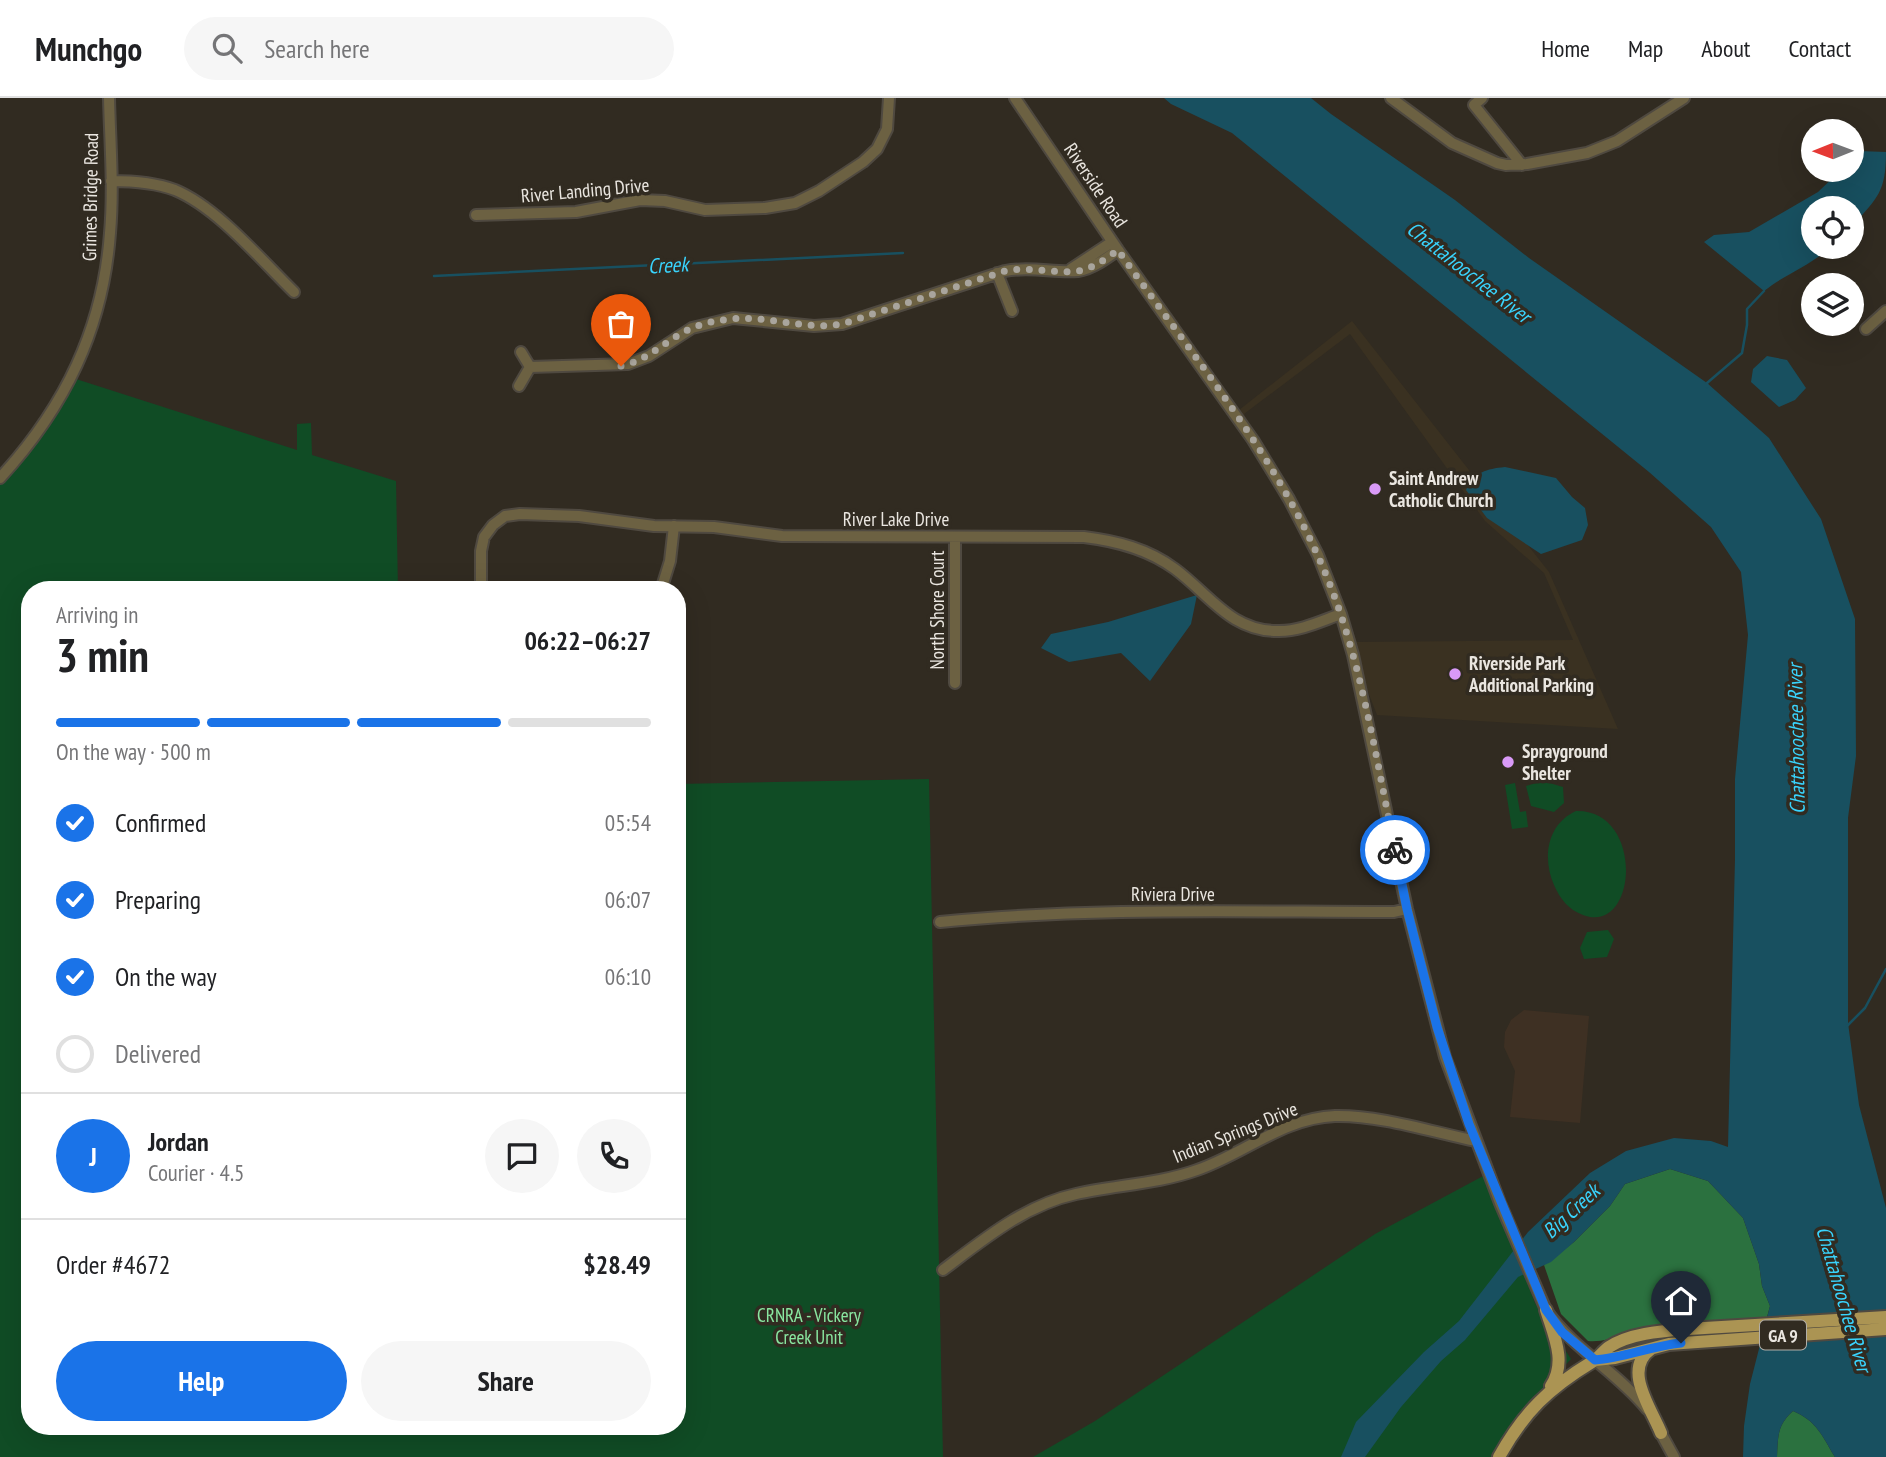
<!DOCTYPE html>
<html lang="en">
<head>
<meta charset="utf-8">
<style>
  body { margin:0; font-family:"PT Sans Narrow",sans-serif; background:#f6f6f6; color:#202124; height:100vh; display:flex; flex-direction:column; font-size:26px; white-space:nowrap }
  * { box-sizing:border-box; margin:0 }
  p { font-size:23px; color:#757577 }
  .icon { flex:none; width:38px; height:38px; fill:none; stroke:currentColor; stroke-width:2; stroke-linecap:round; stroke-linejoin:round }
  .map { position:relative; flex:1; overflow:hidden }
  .side { position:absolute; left:21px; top:483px; width:665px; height:854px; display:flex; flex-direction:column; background:#fff; border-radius:28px; box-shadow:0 7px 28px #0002 }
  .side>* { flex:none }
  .needle { width:46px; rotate:269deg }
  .controls { position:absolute; left:1801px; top:21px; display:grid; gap:14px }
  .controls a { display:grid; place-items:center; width:63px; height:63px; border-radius:50%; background:#fff; box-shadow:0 7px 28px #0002; font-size:35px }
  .pin { position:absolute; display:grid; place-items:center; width:60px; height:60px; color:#fff; margin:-72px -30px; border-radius:50% 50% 50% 0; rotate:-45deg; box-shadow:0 0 7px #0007 }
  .pin .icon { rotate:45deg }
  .courier { position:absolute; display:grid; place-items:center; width:70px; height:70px; margin:-35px; border:5px solid #1a73e8; border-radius:50%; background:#fff; color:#222; box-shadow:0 2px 9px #0007 }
  .summary em { font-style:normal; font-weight:700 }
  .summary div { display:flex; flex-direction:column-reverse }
  .summary { display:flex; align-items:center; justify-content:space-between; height:119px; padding:0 35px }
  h1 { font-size:46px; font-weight:700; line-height:52px }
  .bar { display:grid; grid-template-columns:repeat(4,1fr); gap:10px 7px; align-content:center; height:84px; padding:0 35px }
  .bar i { height:9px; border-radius:5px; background:#e0e0e0 }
  .bar .current { background:#1a73e8 }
  .bar p { grid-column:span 4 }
  .line { display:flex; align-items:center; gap:18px; padding:0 35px; border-top:2px solid #e0e0e0 }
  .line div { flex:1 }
  .round { display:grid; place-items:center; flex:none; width:74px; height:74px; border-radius:37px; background:#f6f6f6 }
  ol { padding:0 35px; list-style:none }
  li { display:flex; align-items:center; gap:21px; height:77px }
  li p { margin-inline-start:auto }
  li .icon { padding:7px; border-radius:50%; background:#1a73e8; color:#fff; stroke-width:4 }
  li:last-child { color:#757577 }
  li i { width:38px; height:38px; border:4px solid #e0e0e0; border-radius:50% }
  .action { display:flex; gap:14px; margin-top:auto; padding:14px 35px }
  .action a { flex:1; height:80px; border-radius:42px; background:#1a73e8; color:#fff; font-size:28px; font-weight:700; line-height:80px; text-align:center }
  .action a+a { background:#f6f6f6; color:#202124 }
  header { display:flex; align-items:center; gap:42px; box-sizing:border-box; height:98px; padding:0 35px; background:#fff; border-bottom:2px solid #e0e0e0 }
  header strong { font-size:33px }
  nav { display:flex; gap:38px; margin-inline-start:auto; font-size:24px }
  .search { width:490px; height:63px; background:#f6f6f6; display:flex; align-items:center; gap:18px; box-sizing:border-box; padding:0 24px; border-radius:38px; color:#757577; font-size:26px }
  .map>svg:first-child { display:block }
  .built { fill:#3a3121; fill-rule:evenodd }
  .industrial { fill:#3e3023 }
  .green { fill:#104c25 }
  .forest { fill:#2b713f }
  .water { fill:#185060 }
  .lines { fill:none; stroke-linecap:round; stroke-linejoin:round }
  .stream { stroke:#185060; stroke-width:2.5 }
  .minor-casing { stroke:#4f4940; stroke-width:14 }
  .major-casing { stroke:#4f4940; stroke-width:16 }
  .minor { stroke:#6c6142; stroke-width:10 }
  .major { stroke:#ab9453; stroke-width:12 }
  .done { stroke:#a9a59d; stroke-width:7; stroke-dasharray:0 12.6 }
  .route { stroke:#1a73e8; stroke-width:9 }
  .poi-dot { fill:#d99af7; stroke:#312b21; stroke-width:2.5 }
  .labels { text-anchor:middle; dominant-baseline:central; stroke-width:7; stroke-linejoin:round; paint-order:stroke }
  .shield { fill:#312b21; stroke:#b2aea7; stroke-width:2 }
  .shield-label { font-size:18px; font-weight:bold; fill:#eae6e0 }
  .street-label { font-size:19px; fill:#eae6e0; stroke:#312b21 }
  .poi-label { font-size:19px; font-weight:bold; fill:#eae6e0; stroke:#312b21; text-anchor:start }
  .park-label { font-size:19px; fill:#89e7a0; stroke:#312b21 }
  .water-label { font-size:21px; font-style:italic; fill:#39d3fc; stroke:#312b21 }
</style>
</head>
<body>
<header>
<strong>Munchgo</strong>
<div class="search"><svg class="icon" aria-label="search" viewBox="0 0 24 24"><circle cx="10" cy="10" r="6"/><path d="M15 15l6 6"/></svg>Search here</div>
<nav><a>Home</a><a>Map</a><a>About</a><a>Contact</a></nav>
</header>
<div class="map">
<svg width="1886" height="1359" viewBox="0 0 1886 1359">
  <rect width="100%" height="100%" fill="#312b21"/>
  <!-- built -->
  <path class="built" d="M1352 223 1549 474 1618 631 1377 617 1317 462 1270 372 1234 316ZM1350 236 1485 423 1544 475 1573 542 1357 544 1327 465 1244 316Z"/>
  <!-- industrial -->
  <path class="industrial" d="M1524 912 1589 918 1580 1025 1510 1019 1515 973 1504 949 1505 934 1511 922Z"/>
  <!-- green -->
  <path class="green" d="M76 281 297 352V326L311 325 312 357 396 383 398 492H30V1328H677V686L929 681 943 1359H0V379L27 356Z
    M1543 683 1563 689 1564 705 1554 714 1531 708 1526 688Z
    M1515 685 1520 714 1526 713 1528 729 1512 731 1505 687Z
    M1576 713C1645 711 1638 838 1583 817 1569 812 1560 801 1554 787 1542 760 1547 726 1576 713Z
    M1608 832 1614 841 1607 859 1584 861 1580 850 1587 834Z
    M1485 1077 1535 1205 1571 1261 1537 1297 1498 1359H1033L1095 1323 1375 1136Z"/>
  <!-- forest -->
  <path class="forest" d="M1670 1071 1708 1083 1743 1120 1759 1166 1762 1188 1770 1208 1767 1219C1730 1222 1693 1223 1657 1228 1634 1231 1611 1245 1588 1243L1561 1216 1544 1167 1574 1144 1610 1108 1625 1086Z
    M1793 1313C1817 1323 1822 1338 1835 1359H1777C1778 1339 1777 1327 1793 1313Z"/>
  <!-- water -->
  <path class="water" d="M1164 0H1311L1331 16 1455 102 1529 160 1707 285 1769 340 1821 421 1855 521 1856 658 1848 720V925L1859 1007 1886 1110V1359H1835C1822 1338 1817 1323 1793 1313 1777 1327 1778 1339 1777 1359H1743L1744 1328 1750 1286 1770 1208 1762 1188 1759 1166 1743 1120 1708 1083 1670 1071 1625 1086 1610 1108 1574 1144 1551 1164 1518 1179 1465 1242 1441 1263 1401 1309 1365 1359H1341L1356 1324 1424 1254 1459 1223 1528 1134 1590 1075 1626 1053 1674 1040 1711 1043 1728 1049 1735 761V681L1748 537 1741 474 1711 429 1649 374 1232 35 1171 6Z
    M1859 53 1886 54C1886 93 1878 100 1852 128V110H1813V149H1830C1812 167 1785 176 1764 193L1704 144 1714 137 1749 134 1818 94 1841 72H1852V61Z
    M1767 258 1787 262 1806 290 1795 302 1779 309 1751 284 1753 271Z
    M1505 369 1556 380 1572 399 1585 410 1588 427 1582 442 1541 456 1487 420 1466 392C1475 374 1486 371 1505 369Z
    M1197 497 1191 526 1150 583 1121 555 1069 564 1041 550 1051 536 1108 524Z"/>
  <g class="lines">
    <!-- stream -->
    <path class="stream" d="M434 178 903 155
      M1707 289V285L1742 255 1747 227V211L1764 193
      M1847 928 1865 910 1886 871"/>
    <!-- minor casing -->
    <g class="minor-casing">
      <path id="minor" d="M1015 0 1118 152 1253 342 1289 401 1318 457 1341 516 1353 557 1407 811 1445 959 1500 1105 1546 1212C1573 1251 1617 1274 1647 1311
        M1391 0 1452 45 1497 65 1506 67 1527 66 1587 55 1617 43 1684 0
        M1482 0 1474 7 1522 67
        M111 83C132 83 154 84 175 92 218 110 260 161 294 194
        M476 117 576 114 640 102 665 103 705 112 765 110 795 105 819 93 863 64 877 51 887 31 889 0
        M1071 171 1112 144
        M997 175 1012 213
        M1866 231 1886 213
        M530 269 628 266 649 258 692 230 733 220 814 228 842 226 1005 173C1030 168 1054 175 1078 173 1092 171 1107 160 1118 152
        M519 288 530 269 521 254
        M0 380C65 309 103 231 110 135 114 90 110 44 109 0
        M481 492V453L484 439 493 427 505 418 520 416 579 418 654 428 714 429 782 438 1084 439C1117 443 1148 451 1175 471 1209 496 1231 534 1279 533 1301 533 1321 523 1341 516
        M661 492 670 463 674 428
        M955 585V439
        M940 824C1091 809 1242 814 1394 814L1407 811
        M943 1172C984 1141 1025 1107 1076 1096 1116 1087 1158 1086 1197 1072 1244 1056 1283 1020 1335 1018 1380 1017 1432 1034 1476 1043
        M1657 1328 1674 1359"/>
    </g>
    <!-- major casing -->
    <g class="major-casing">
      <path id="major" d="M1546 1212C1554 1238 1567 1264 1551 1288
        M1651 1251C1622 1271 1651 1310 1661 1335
        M1595 1262 1615 1260 1669 1246 1886 1231
        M1499 1359C1524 1314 1549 1290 1592 1264 1599 1260 1603 1253 1609 1249 1630 1235 1663 1233 1688 1231L1886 1219"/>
    </g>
    <!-- minor -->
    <use href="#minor" class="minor"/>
    <!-- major -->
    <use href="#major" class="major"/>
  </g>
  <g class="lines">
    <!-- done -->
    <path class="done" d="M621 268C644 263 658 250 677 238 691 229 707 224 723 222 763 215 802 233 842 226L1005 173C1030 168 1054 176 1078 173 1092 171 1107 160 1118 152 1192 257 1278 359 1327 479 1362 566 1376 660 1395 752"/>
    <!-- route -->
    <path class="route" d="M1395 752 1407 811 1437 929 1469 1026 1546 1212 1562 1234 1595 1262C1624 1260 1651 1248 1681 1245"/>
  </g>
  <!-- markers -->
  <g class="poi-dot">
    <circle cx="1375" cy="391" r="7"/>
    <circle cx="1455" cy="576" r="7"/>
    <circle cx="1508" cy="664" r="7"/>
  </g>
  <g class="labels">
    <!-- shield labels -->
    <rect class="shield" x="1760" y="1222.5" width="46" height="29" rx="5"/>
    <g class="shield-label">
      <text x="1783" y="1237">GA 9</text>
    </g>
    <!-- street labels -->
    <g class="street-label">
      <text transform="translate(1096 87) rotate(56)">Riverside Road</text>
      <text transform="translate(585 92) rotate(-5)">River Landing Drive</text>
      <text transform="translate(90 99) rotate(-89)">Grimes Bridge Road</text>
      <text x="896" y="421">River Lake Drive</text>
      <text transform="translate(937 512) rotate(-90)">North Shore Court</text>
      <text x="1173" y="796">Riviera Drive</text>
      <text transform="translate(1235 1034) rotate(-22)">Indian Springs Drive</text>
    </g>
    <!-- poi labels -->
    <g class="poi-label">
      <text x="1389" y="380">Saint Andrew<tspan x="1389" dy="22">Catholic Church</tspan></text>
      <text x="1469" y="565">Riverside Park<tspan x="1469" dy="22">Additional Parking</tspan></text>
      <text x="1522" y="653">Sprayground<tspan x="1522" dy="22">Shelter</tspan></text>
    </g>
    <!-- park labels -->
    <g class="park-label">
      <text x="809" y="1217">CRNRA - Vickery<tspan x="809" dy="22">Creek Unit</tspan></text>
    </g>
    <!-- water labels -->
    <g class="water-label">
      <text transform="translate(668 167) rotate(-3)">Creek</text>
      <text transform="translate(1469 174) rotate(38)">Chattahoochee River</text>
      <text transform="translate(1796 641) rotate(-91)">Chattahoochee River</text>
      <text transform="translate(1571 1113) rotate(-43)">Big Creek</text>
      <text transform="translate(1844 1201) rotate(74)">Chattahoochee River</text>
    </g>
  </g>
</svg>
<div class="controls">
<a><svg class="needle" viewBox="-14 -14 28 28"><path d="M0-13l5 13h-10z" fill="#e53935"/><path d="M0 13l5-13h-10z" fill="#757577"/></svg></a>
<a><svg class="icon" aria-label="locate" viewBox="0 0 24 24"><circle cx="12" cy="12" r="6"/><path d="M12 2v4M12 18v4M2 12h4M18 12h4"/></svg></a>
<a><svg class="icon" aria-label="layers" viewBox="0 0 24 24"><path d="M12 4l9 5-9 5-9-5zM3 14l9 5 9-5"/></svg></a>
</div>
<div class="pin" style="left:621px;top:268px;background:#ea580c"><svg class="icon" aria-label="bag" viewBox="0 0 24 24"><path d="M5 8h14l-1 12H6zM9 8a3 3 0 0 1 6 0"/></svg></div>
<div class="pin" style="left:1681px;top:1245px;background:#1f2937"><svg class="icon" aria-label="home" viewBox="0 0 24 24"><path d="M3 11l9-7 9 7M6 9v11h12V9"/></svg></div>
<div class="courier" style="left:1395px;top:752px"><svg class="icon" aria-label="bike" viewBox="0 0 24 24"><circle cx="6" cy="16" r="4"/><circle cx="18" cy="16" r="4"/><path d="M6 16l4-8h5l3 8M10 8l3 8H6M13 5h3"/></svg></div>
<section class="side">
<div class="summary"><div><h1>3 min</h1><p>Arriving in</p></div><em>06:22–06:27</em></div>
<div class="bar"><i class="current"></i><i class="current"></i><i class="current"></i><i></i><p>On the way · 500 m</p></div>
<ol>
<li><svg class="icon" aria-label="check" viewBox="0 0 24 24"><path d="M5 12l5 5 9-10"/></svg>Confirmed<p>05:54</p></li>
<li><svg class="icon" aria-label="check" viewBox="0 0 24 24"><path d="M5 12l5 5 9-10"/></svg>Preparing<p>06:07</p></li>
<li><svg class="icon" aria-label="check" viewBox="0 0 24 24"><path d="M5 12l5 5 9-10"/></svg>On the way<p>06:10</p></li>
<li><i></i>Delivered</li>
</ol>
<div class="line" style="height:126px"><b class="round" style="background:#1a73e8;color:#fff">J</b><div><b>Jordan</b><p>Courier · 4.5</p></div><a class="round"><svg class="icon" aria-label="chat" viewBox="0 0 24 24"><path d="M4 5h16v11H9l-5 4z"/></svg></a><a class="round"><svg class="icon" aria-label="phone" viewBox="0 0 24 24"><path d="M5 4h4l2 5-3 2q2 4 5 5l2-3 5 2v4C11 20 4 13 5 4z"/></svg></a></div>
<div class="line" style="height:91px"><div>Order #4672</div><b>$28.49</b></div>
<div class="action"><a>Help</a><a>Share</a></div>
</section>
</div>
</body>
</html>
